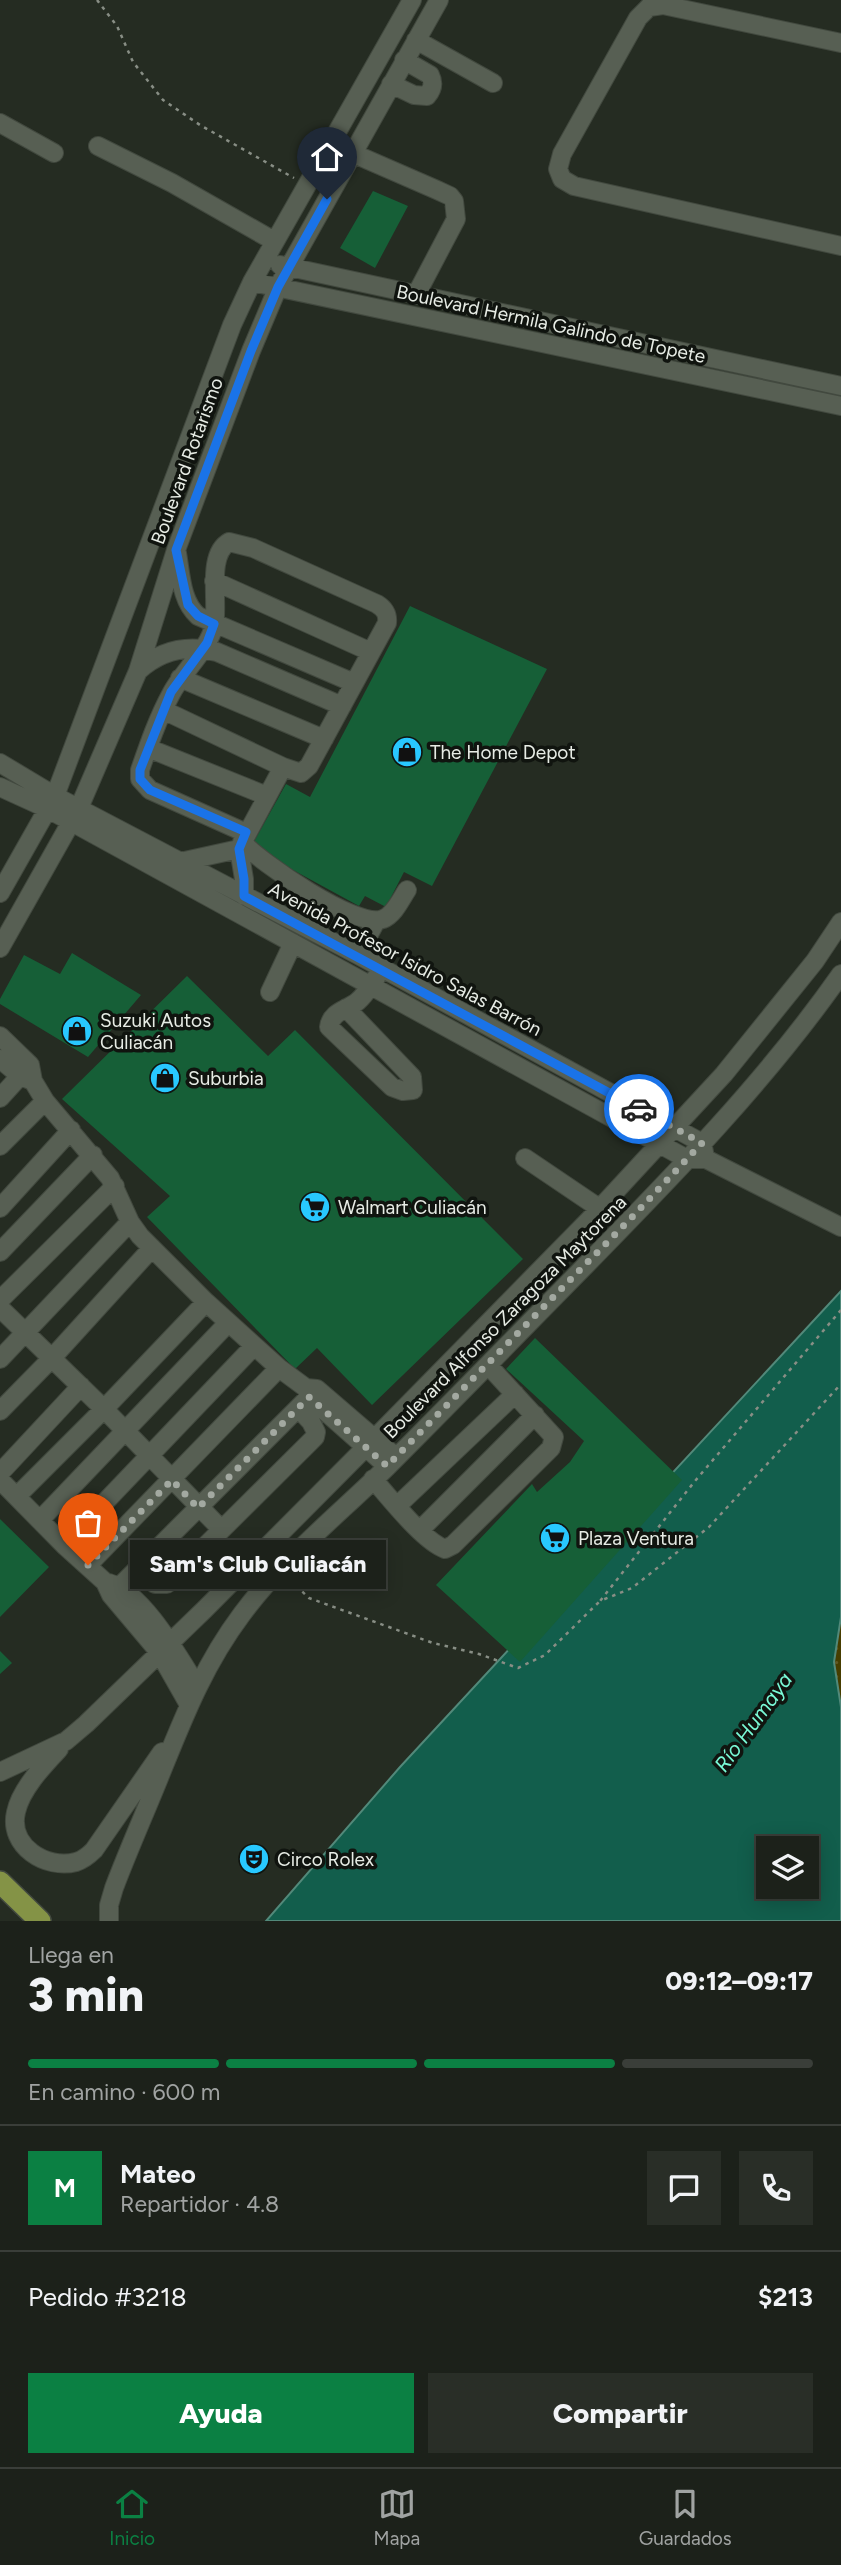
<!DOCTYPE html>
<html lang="es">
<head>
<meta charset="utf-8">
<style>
  body { margin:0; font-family:Figtree,sans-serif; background:#292e27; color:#f1f3f6; height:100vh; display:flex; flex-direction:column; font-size:26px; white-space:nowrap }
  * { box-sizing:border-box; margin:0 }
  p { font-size:23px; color:#a0a3a2 }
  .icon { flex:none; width:38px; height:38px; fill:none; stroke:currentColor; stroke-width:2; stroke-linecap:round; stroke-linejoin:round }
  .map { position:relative; height:1921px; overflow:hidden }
  .side { display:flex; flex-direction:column; background:#1c211a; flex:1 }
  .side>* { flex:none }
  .buttons { position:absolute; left:756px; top:1836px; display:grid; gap:14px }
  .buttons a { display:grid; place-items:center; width:63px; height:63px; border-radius:0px; background:#1c211a; box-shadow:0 4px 18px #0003,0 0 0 2px #3a3e39; font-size:35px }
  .pin { position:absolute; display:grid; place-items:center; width:60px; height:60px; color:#fff; margin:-72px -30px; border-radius:50% 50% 50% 0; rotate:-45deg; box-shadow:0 0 7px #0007 }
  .pin .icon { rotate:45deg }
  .courier { position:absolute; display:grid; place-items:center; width:70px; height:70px; margin:-35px; border:5px solid #1a73e8; border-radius:50%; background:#fff; color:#222; box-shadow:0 2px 9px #0007 }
  .bubble { position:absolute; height:49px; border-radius:0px; background:#1c211a; box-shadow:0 4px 18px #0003,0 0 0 2px #3a3e39; font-size:23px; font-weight:800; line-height:49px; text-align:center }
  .overview em { font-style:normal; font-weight:800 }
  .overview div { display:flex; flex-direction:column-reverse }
  .overview { display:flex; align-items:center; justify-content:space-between; height:119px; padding:0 28px }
  h1 { font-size:46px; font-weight:800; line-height:52px }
  .bar { display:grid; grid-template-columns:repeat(4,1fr); gap:10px 7px; align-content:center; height:84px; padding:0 28px }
  .bar i { height:9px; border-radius:5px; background:#3a3e39 }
  .bar .selected { background:#0b8043 }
  .bar p { grid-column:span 4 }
  .line { display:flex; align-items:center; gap:18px; padding:0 28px; border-top:2px solid #3a3e39 }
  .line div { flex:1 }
  .round { display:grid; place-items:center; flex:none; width:74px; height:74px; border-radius:0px; background:#292e27 }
  .cta { display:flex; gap:14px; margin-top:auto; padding:14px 28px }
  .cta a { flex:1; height:80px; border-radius:0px; background:#0b8043; color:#fff; font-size:28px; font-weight:800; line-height:80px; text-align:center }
  .cta a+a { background:#292e27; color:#f1f3f6 }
  .tabs { display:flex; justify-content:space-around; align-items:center; height:98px; border-top:2px solid #3a3e39; background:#1c211a; font-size:19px; color:#a0a3a2 }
  .tabs a { display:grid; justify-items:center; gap:4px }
  .tabs .selected { color:#0b8043 }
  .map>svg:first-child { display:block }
  .park { fill:url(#park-dots) }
  .water { fill:#125e4c; stroke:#52897a; stroke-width:2; fill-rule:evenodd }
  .building { fill:#165f37 }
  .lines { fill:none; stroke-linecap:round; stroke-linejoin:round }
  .minor-casing { stroke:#42493f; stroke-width:20 }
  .major-casing { stroke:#42493f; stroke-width:24 }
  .path { stroke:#888e85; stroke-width:2.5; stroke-dasharray:3.5 5; stroke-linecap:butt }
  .minor { stroke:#575f53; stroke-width:18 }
  .major { stroke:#849346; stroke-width:21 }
  .done { stroke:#a3a9a1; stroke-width:7; stroke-dasharray:0 12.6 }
  .route { stroke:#1a73e8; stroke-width:9 }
  .labels { text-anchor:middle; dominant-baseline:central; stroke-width:7; stroke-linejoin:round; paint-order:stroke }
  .street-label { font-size:19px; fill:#e7ece5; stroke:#10140f }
  .poi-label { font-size:19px; fill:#e7ece5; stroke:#10140f; text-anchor:start }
  .water-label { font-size:21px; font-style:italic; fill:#79f9d6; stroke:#10140f }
</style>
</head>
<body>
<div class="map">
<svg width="841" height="1921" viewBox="0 0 841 1921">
  <defs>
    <pattern id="park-dots" width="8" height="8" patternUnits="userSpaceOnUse" patternTransform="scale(1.75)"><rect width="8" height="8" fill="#463d00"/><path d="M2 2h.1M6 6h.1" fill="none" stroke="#615925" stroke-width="1.8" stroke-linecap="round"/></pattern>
  </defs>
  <rect width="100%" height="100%" fill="#252c22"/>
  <!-- park -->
  <path class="park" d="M841 1617V1707L834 1662Z"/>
  <!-- water -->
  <path class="water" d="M841 1291V1617L834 1662 841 1707V1921H266L400 1767ZM768 1848H807V1886H768Z"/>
  <!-- building -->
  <path class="building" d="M373 191 408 206 375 268 340 248Z
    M410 606 547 669 432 886 404 872 386 907 365 896 359 906 251 847 286 784 310 797Z
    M72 953 141 995 88 1057 0 1004V999L24 955 60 974Z
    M187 976 268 1056 295 1030 523 1259 372 1405 317 1348 295 1369 147 1217 170 1196 62 1099Z
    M535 1338 682 1480 520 1662 436 1585 532 1484 537 1492 570 1462 584 1441 506 1369Z
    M0 1519 49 1567 0 1617Z
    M0 1651 12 1663 0 1674Z"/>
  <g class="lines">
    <!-- minor casing -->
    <g class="minor-casing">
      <path id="minor" d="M416 40 493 83
        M841 43 663 5 649 7 638 18 562 154 558 169 562 179 574 186 841 246
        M391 84 414 95 427 96C433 89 434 83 430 75L404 60
        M0 123 54 153
        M98 146 172 183 274 241
        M352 153 437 190 450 196 454 201 456 219 416 295
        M280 265 841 386
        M252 282 841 406
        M177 553C181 575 181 601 198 616L354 683
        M214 581 371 652
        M138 671C161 650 187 644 217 652L342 706
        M180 678 324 739
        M163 710 283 767 239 849 244 879V896
        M148 748 267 796
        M0 763 55 796 358 955 702 1143 704 1152
        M0 787 48 809 687 1159H706L841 1227
        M246 833 150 790 140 779V770C149 744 158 718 171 694 182 672 210 648 214 625 219 604 206 555 229 542L253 548 377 604C385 609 388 614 387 623L309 766 301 773 283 767
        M242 842C260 862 357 930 383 919 394 915 401 899 407 890
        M180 862 239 849
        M0 893 55 796 232 325 252 282 412 0
        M0 948 79 808 138 671 176 550 251 351 278 287 439 0
        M358 955 376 921
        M270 992 293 943
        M346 1008 412 1077 413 1090 403 1091 392 1087 329 1027C331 1011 348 1010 358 1001 366 994 370 986 376 978
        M0 1036 30 1065 33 1081 45 1101 110 1178 130 1222 140 1236 206 1302 279 1368 306 1388 317 1389 396 1457
        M0 1059 20 1076 30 1080
        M0 1098 30 1065
        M0 1146 45 1101
        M525 1158 599 1208
        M0 1208 71 1130
        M0 1252 93 1155
        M0 1300 115 1186
        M0 1308 104 1409 221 1529
        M0 1359 130 1222
        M306 1388 309 1397 387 1466
        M0 1411 52 1358 152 1248
        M0 1473 81 1386
        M373 1479C390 1498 423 1541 445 1549L453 1545 551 1448 554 1437 488 1365
        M0 1480 64 1545 105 1582 111 1595 159 1652 188 1703
        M17 1496 104 1409 206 1302
        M397 1506 515 1394
        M41 1519 228 1323
        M420 1530 535 1415
        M64 1545 254 1346
        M88 1565 279 1368
        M139 1567 155 1584H167L310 1442 315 1437 316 1432 311 1422 298 1408
        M109 1583C143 1593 178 1656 197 1686
        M111 1595 317 1389
        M59 1749C43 1766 21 1789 16 1812 8 1846 46 1870 76 1862 83 1860 89 1855 94 1850L162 1752
        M0 1772 66 1741 86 1724 204 1610 375 1438 589 1220 724 1074 815 961 841 922
        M109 1921V1905L114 1888C128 1851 144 1815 159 1778 183 1719 203 1666 242 1614 283 1559 338 1515 387 1467 453 1401 518 1334 583 1268 674 1175 766 1081 841 974"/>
    </g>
    <!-- major casing -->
    <g class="major-casing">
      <path id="major" d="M0 1882 40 1921"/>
    </g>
    <!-- path -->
    <path class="path" d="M97 0 117 26 133 62 163 100 200 125 294 178
      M841 1310 695 1481 600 1601 632 1588 709 1527 841 1384
      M290 1580 309 1598 433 1643 479 1654 518 1668 545 1655 600 1601"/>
    <!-- minor -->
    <use href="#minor" class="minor"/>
    <!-- major -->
    <use href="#major" class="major"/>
  </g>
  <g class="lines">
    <!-- done -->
    <path class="done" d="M88 1565 172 1480 198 1508 309 1397 387 1466 635 1214 702 1143 639 1109"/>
    <!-- route -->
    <path class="route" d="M327 199 278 287 251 351 176 550 188 605 198 616 214 624 207 643 171 692 140 770V779L150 790 246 832 239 849 244 879V896L639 1109"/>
  </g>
  <!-- icons -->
  <defs>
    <g id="shop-disc" transform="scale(1.575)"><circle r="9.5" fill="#28c8ff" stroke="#10140f"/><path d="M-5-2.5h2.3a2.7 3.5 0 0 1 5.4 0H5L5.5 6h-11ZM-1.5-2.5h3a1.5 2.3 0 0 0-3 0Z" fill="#111"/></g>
    <g id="supermarket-disc" transform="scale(1.575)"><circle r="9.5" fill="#28c8ff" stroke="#10140f"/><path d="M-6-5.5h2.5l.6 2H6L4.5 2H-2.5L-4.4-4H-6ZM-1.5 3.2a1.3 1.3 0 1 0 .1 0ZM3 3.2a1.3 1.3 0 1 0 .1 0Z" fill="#111"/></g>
    <g id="theatre-disc" transform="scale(1.575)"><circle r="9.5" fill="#28c8ff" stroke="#10140f"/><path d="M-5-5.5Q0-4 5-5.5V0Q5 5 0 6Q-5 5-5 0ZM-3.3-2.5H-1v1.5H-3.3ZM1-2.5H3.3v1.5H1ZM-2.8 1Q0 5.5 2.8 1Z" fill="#111"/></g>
  </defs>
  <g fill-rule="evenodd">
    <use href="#shop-disc" x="407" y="752"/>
    <use href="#shop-disc" x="77" y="1031"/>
    <use href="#shop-disc" x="165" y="1078"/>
    <use href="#supermarket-disc" x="315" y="1207"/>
    <use href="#supermarket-disc" x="555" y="1538"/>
    <use href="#theatre-disc" x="254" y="1859"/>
  </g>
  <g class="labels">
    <!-- street labels -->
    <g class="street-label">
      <text transform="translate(551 324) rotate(12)">Boulevard Hermila Galindo de Topete</text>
      <text transform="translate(187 461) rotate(-70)">Boulevard Rotarismo</text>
      <text transform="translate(405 959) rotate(28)">Avenida Profesor Isidro Salas Barrón</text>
      <text transform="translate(505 1317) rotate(-45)">Boulevard Alfonso Zaragoza Maytorena</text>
    </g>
    <!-- poi labels -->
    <g class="poi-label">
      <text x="430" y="752">The Home Depot</text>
      <text x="100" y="1020">Suzuki Autos<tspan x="100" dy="22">Culiacán</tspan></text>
      <text x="188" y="1078">Suburbia</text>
      <text x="338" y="1207">Walmart Culiacán</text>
      <text x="578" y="1538">Plaza Ventura</text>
      <text x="277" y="1859">Circo Rolex</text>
    </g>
    <!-- water labels -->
    <g class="water-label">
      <text transform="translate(753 1722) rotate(-54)">Río Humaya</text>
    </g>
  </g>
</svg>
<div class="buttons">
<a><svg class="icon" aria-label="layers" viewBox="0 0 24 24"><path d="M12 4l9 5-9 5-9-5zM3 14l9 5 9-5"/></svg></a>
</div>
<div class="pin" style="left:88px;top:1565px;background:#ea580c"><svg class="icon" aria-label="bag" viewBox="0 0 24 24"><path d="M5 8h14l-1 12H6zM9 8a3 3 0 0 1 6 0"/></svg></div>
<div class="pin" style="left:327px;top:199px;background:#1f2937"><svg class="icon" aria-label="home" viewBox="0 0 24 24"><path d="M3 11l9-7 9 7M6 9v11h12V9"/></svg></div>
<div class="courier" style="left:639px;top:1109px"><svg class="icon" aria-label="car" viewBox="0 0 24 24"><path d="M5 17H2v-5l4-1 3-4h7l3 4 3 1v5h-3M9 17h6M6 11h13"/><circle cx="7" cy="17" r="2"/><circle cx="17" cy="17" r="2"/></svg></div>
<div class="bubble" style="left:130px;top:1540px;width:256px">Sam's Club Culiacán</div>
</div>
<section class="side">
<div class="overview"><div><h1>3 min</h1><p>Llega en</p></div><em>09:12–09:17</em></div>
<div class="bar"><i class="selected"></i><i class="selected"></i><i class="selected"></i><i></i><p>En camino · 600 m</p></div>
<div class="line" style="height:126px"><b class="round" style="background:#0b8043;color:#fff">M</b><div><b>Mateo</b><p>Repartidor · 4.8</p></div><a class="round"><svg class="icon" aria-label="chat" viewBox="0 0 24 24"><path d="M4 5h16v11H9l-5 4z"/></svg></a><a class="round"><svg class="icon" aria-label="phone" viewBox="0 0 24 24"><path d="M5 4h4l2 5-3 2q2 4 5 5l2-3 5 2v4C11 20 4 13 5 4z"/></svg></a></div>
<div class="line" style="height:91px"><div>Pedido #3218</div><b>$213</b></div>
<div class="cta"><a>Ayuda</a><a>Compartir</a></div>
</section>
<nav class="tabs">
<a class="selected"><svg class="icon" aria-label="home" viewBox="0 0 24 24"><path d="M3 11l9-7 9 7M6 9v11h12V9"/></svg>Inicio</a>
<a><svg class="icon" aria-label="map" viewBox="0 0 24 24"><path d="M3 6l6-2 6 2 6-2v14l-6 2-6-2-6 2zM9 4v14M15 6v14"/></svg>Mapa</a>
<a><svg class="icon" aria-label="saved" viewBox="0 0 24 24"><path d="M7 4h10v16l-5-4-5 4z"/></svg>Guardados</a>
</nav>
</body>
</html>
